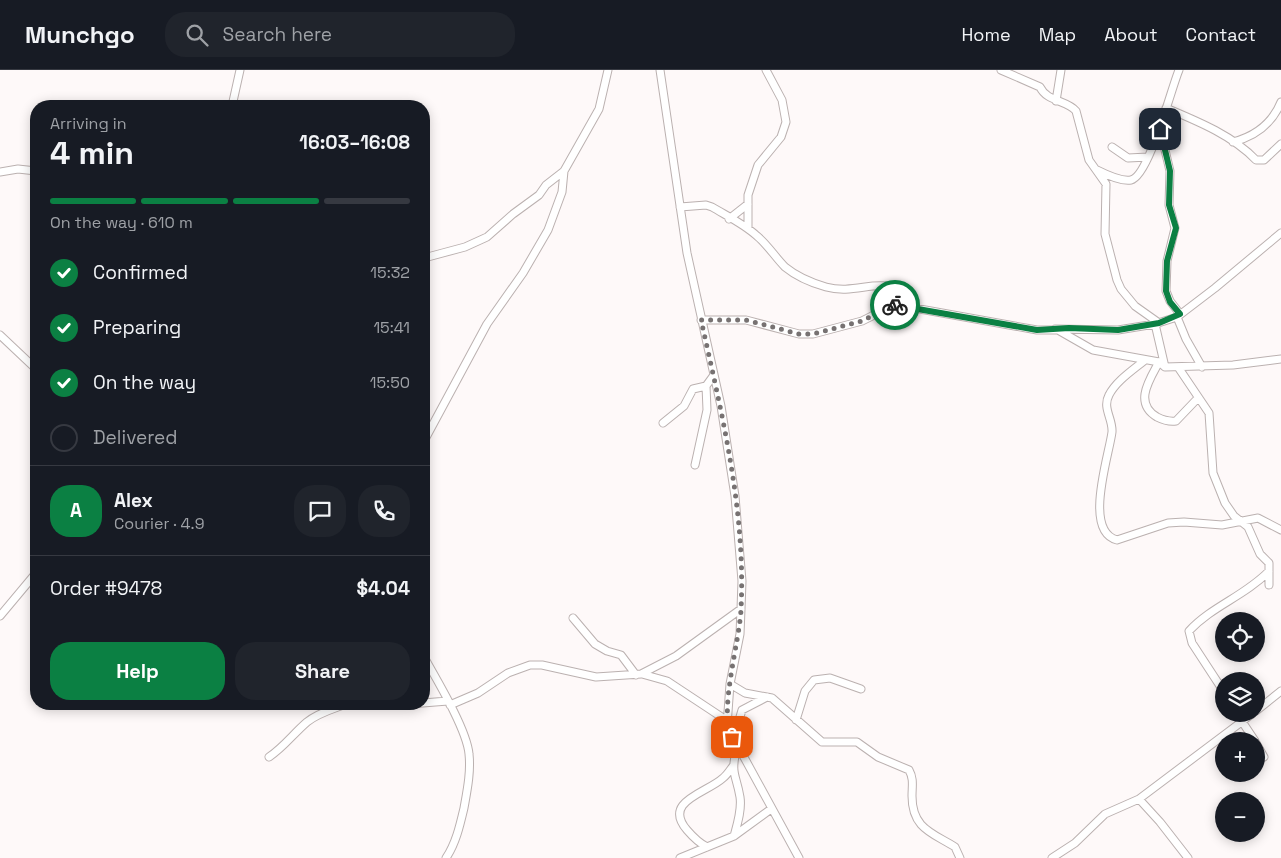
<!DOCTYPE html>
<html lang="en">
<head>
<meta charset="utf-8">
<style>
  body { margin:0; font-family:"Space Grotesk",sans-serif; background:#20242c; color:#f1f3f6; height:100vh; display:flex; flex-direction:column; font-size:19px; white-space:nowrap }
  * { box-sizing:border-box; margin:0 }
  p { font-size:16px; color:#9ea1a6 }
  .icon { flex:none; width:28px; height:28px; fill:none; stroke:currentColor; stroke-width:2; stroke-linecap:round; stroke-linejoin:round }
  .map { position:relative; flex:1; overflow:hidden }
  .panel { position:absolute; left:30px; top:30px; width:400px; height:610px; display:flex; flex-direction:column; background:#171b24; border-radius:20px; box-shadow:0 2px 12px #0003 }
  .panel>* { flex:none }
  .tools { position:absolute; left:1215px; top:542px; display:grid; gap:10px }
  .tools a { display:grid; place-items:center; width:50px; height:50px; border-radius:50%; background:#171b24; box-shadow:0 2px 12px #0003; font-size:25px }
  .pin { position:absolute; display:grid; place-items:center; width:42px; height:42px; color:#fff; margin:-21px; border-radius:10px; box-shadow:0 2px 8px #0006 }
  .courier { position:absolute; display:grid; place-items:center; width:50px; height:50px; margin:-25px; border:4px solid #0b8043; border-radius:50%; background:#fff; color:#222; box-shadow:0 1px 6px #0007 }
  .summary em { font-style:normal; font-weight:700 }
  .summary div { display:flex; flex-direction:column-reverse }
  .summary { display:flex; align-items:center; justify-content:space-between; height:85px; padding:0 20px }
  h1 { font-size:32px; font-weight:700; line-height:38px }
  .bar { display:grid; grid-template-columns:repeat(4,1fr); gap:8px 5px; align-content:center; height:60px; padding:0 20px }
  .bar i { height:6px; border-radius:4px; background:#363941 }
  .bar .active { background:#0b8043 }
  .bar p { grid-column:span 4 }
  .line { display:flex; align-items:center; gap:12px; padding:0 20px; border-top:1px solid #363941 }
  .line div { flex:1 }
  .round { display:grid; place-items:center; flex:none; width:52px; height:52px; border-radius:20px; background:#20242c }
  ol { padding:0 20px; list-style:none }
  li { display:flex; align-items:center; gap:15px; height:55px }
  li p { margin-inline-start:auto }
  li .icon { padding:5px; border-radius:50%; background:#0b8043; color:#fff; stroke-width:4 }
  li:last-child { color:#9ea1a6 }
  li i { width:28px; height:28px; border:2px solid #363941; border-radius:50% }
  .primary-button { display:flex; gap:10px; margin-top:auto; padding:10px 20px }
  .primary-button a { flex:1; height:58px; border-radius:20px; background:#0b8043; color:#fff; font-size:20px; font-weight:700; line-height:58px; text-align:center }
  .primary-button a+a { background:#20242c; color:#f1f3f6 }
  header { display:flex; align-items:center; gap:30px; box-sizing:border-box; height:70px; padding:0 25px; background:#171b24; border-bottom:1px solid #363941 }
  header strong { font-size:24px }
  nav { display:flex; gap:28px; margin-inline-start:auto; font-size:18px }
  .search { width:350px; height:45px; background:#20242c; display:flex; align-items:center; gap:12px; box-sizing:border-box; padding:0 18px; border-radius:20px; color:#9ea1a6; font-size:19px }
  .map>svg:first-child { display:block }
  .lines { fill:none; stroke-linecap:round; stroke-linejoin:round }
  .minor-casing { stroke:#bbb1b0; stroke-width:9 }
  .minor { stroke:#fff; stroke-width:7 }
  .done { stroke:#777272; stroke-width:5; stroke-dasharray:0 9 }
  .route { stroke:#0b8043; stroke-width:6 }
</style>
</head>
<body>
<header>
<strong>Munchgo</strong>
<div class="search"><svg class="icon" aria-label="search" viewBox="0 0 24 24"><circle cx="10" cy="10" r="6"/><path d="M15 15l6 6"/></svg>Search here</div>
<nav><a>Home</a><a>Map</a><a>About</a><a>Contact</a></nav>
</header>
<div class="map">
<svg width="1281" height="788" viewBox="0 0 1281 788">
  <rect width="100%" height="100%" fill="#fef9f9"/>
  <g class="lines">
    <!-- minor casing -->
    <g class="minor-casing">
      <path id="minor" d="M660 0 687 183 721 336 735 426 742 511 741 539 740 564 730 614 727 656 799 788
        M1001 0 1040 17C1047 32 1067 30 1076 41L1089 90 1106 114 1105 164 1117 210 1121 219 1135 236 1159 253
        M1056 31 1061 0
        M232 36 240 0
        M1166 38C1197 51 1232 65 1256 90H1264L1281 74
        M1160 59 1170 101 1169 135 1175 158 1167 191 1166 221 1170 231 1180 244
        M1233 72C1256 66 1272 54 1281 32
        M1112 77 1128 88 1148 87
        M1097 100C1105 104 1121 112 1131 110 1149 106 1171 19 1179 0
        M0 102 18 99 36 101
        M680 137 706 135 712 137C727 146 744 154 757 166 768 175 775 187 785 197 796 206 812 213 826 217 863 227 890 197 916 238
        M729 149 748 134
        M748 158V125L758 95 781 67 786 52 782 30 766 0
        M424 188 465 177 487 167 513 144 539 125 546 115 564 101 599 39 608 0
        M1177 247 1186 269 1202 297
        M701 250H746L799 264H813L862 251 872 246 882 237 892 234 1037 260H1058L1093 280 1159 292 1165 297 1233 295 1281 289
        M1155 254 1165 297
        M1055 259 1118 260 1155 254 1177 247 1215 218 1281 163
        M0 265 36 299
        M1145 290C1133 300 1116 311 1109 325 1102 338 1113 349 1112 362 1109 386 1083 461 1117 470L1168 453 1184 452 1222 455 1258 448 1281 460
        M1159 292C1150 309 1133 333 1157 347 1163 350 1169 352 1176 351L1198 328
        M1178 297 1209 343 1213 403 1225 433 1234 446 1248 457 1260 484 1269 493V515
        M663 353 684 336 693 319 706 316
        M424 371 487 254 523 203 548 160 562 122 564 101
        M695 395 707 340 706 316 714 305
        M0 546 36 503
        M573 548 595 574 607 581 621 585 636 605
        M424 587C437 610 467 660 469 684 471 702 467 721 464 738 460 755 456 773 446 788
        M642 604 667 611 726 650
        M730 614 745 623 772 628 822 672H857L878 687 909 700C914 709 912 716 912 726 912 759 933 763 955 777L960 788
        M1224 622 1192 573 1189 561C1212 536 1245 526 1269 501
        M410 634 448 631
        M450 635 478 623 508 603 530 595H542L596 607 641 604 676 586 741 539
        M1256 641 1281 621
        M1237 644 1255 671
        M796 650 805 621 814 610 830 608 861 619
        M732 667 737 657 742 640 767 627
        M1256 673 1264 687
        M269 687C284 677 293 664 307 652 318 643 333 639 346 634
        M1139 729 1160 752 1188 788
        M734 766C737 755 742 740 740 727 736 703 730 705 737 677
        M707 777C699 773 693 767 687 760 662 731 707 723 723 708 727 705 730 700 733 696
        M680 788 734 766 771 739
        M1052 788 1075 773 1105 744 1139 729 1252 644"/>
    </g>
    <!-- minor -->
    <use href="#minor" class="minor"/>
  </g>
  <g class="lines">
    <!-- done -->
    <path class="done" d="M732 667C718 643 740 570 741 539 746 442 722 344 701 250H746L799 264H813L862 251 872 246 882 237 895 235"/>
    <!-- route -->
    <path class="route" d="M895 235 1037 260 1069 258 1118 260 1159 253 1180 244 1170 232 1166 221 1167 191 1176 158 1169 135 1170 101 1160 59"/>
  </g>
</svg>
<div class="tools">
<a><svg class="icon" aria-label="locate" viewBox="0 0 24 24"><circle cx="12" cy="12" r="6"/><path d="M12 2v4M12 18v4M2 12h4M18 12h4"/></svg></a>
<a><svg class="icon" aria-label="layers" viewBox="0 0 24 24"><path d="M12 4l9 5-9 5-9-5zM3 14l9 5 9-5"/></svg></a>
<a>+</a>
<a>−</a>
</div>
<div class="pin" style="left:732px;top:667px;background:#ea580c"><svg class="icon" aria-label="bag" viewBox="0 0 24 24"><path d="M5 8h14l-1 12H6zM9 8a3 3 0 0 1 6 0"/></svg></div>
<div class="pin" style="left:1160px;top:59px;background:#1f2937"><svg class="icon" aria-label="home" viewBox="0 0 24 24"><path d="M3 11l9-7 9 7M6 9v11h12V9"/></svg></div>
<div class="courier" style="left:895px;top:235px"><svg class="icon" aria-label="bike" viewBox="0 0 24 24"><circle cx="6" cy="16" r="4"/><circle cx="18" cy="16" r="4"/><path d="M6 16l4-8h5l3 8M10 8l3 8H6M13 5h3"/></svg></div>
<section class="panel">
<div class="summary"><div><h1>4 min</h1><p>Arriving in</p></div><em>16:03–16:08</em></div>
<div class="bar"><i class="active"></i><i class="active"></i><i class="active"></i><i></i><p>On the way · 610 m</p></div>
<ol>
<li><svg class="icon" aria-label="check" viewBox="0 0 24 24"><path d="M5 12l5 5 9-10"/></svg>Confirmed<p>15:32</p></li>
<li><svg class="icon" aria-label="check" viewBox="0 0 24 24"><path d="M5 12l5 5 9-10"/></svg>Preparing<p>15:41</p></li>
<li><svg class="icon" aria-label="check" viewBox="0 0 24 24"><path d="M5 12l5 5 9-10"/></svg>On the way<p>15:50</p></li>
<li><i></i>Delivered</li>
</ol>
<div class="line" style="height:90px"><b class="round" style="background:#0b8043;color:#fff">A</b><div><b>Alex</b><p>Courier · 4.9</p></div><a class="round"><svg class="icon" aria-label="chat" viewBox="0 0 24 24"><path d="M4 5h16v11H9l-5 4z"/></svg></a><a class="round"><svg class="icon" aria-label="phone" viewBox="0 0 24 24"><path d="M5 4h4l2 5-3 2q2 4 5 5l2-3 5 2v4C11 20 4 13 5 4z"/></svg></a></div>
<div class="line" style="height:65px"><div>Order #9478</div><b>$4.04</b></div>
<div class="primary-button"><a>Help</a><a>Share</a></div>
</section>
</div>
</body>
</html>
